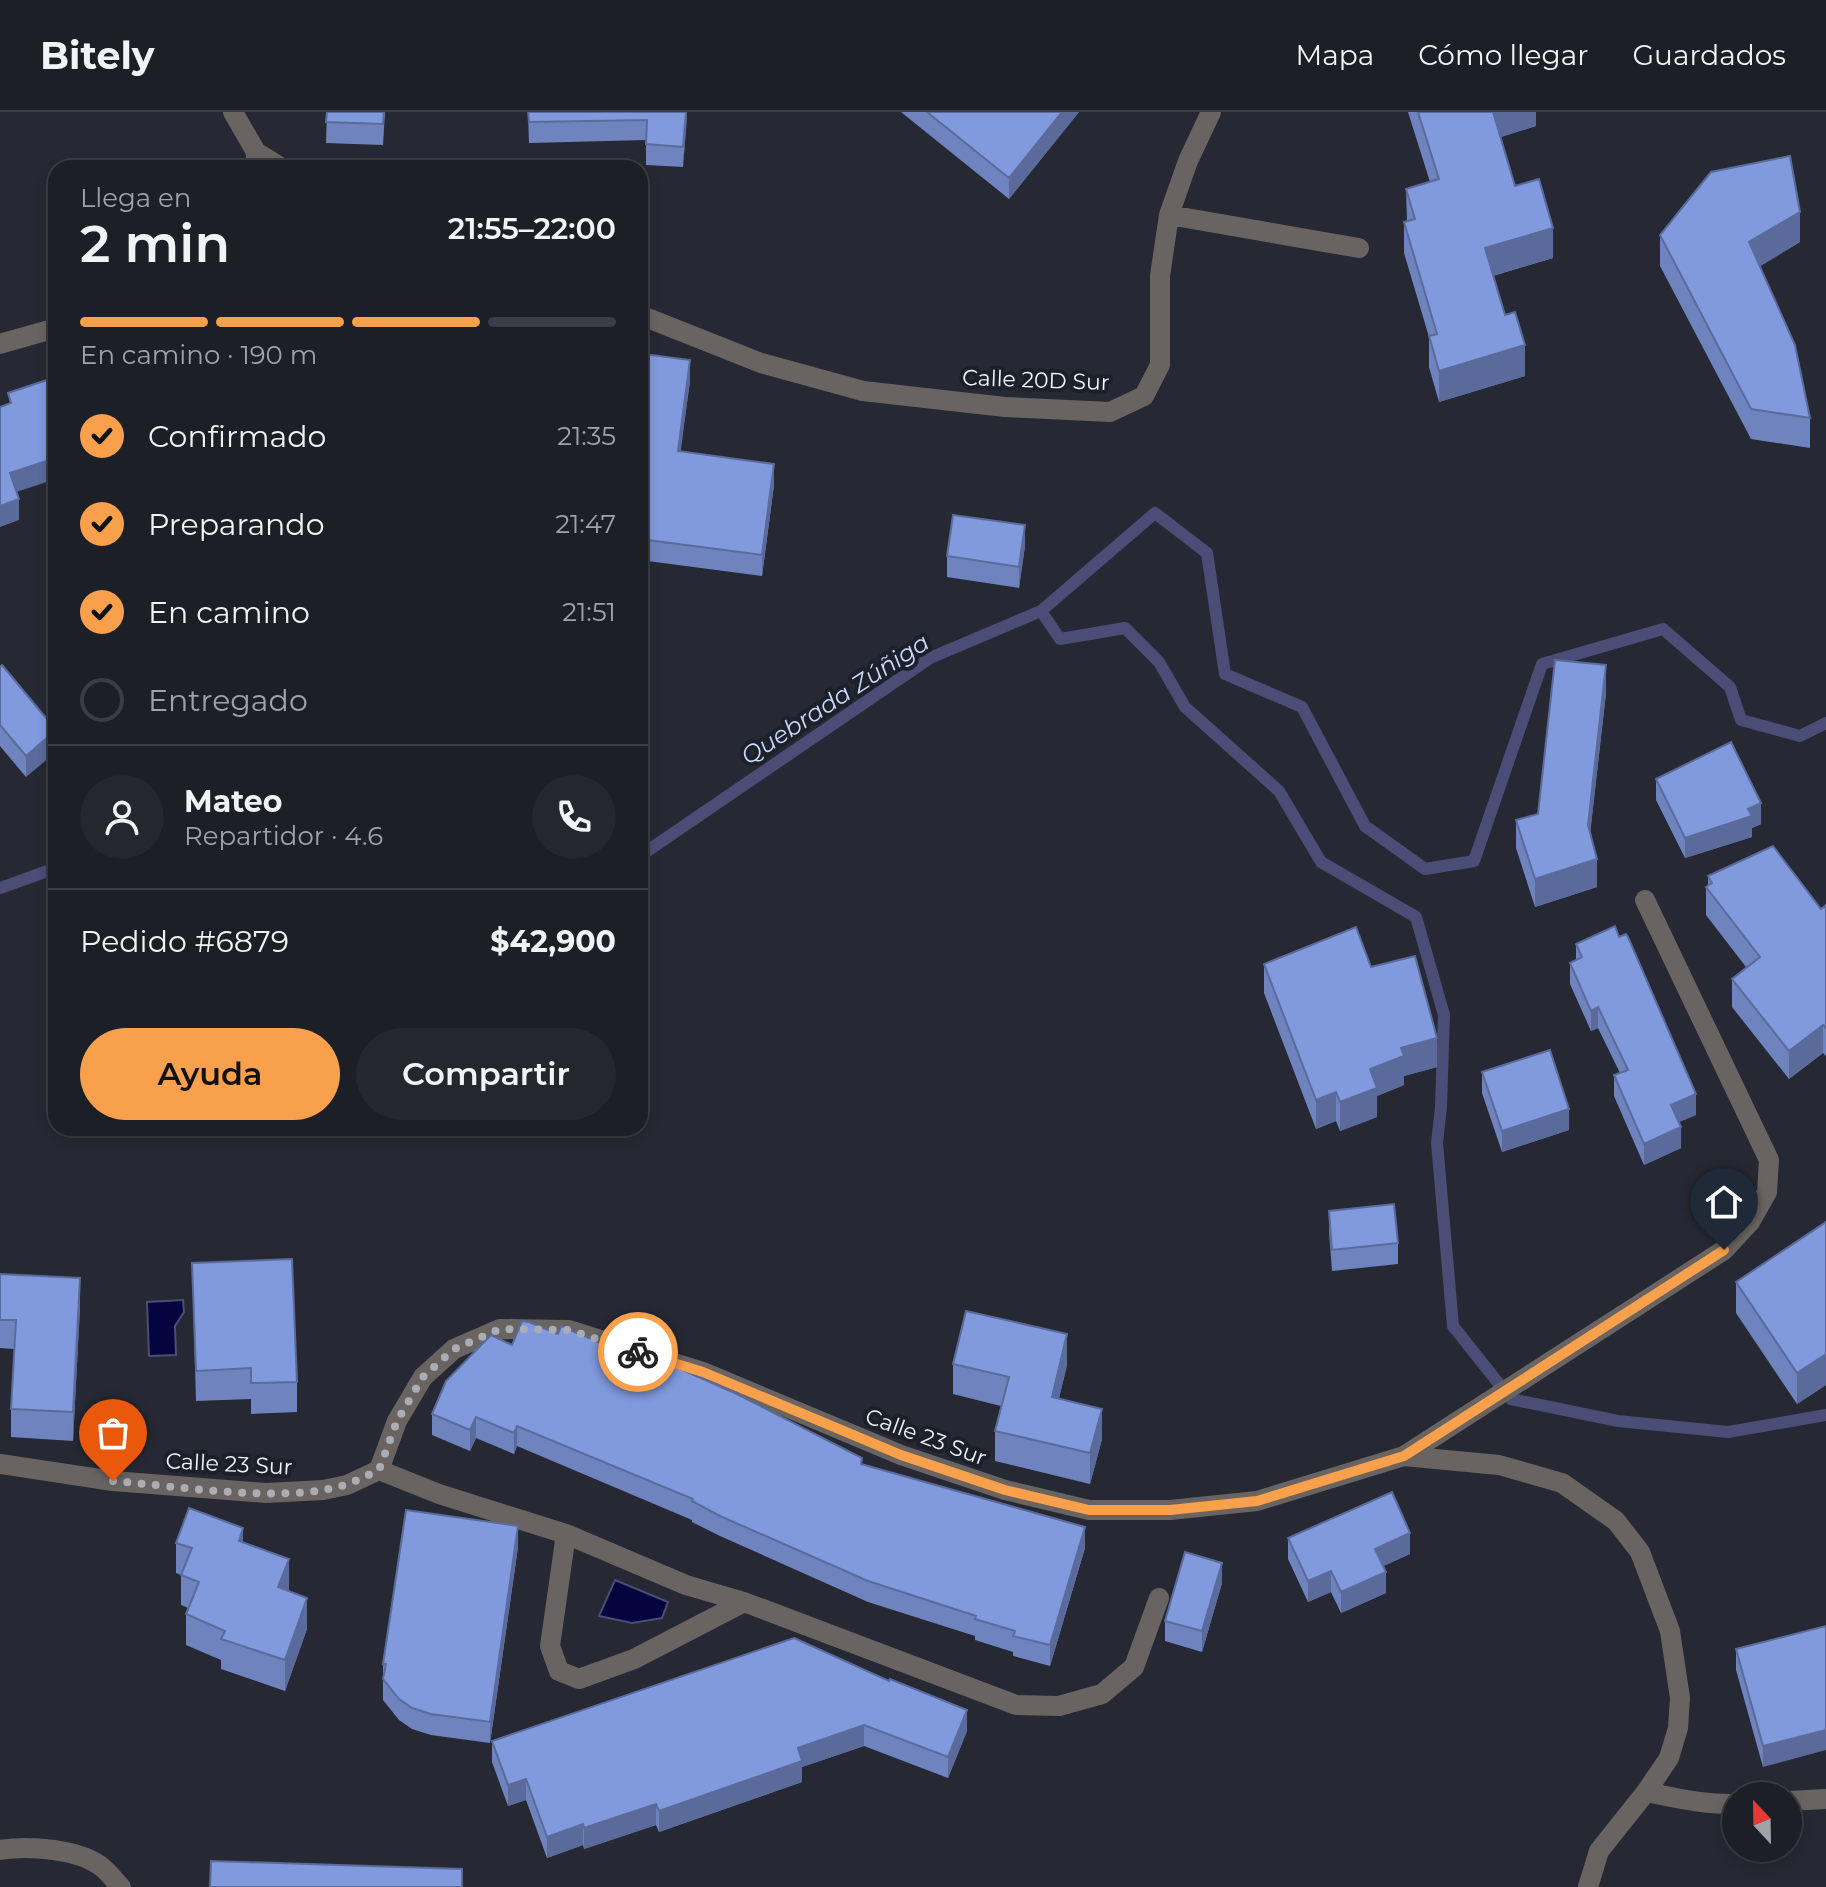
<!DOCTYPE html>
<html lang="es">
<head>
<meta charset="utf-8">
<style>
  body { margin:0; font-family:Montserrat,sans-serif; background:#25272e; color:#f1f3f6; height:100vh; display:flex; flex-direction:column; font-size:30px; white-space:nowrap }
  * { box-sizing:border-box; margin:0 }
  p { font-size:26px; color:#a0a2a7 }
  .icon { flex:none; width:44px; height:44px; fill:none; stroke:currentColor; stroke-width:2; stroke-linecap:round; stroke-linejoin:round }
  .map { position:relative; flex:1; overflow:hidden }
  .panel { position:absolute; left:48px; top:48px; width:600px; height:976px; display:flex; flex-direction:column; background:#1c1f26; border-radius:24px; box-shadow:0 4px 12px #0003,0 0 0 2px #3a3d43 }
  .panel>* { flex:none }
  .needle { width:52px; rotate:338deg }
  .controls { position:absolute; left:1722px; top:1670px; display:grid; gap:16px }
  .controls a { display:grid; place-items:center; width:80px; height:80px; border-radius:50%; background:#1c1f26; box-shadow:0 4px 12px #0003,0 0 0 2px #3a3d43; font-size:40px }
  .pin { position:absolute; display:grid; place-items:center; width:68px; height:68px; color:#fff; margin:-82px -34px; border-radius:50% 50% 50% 0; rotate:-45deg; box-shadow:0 0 8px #0007 }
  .pin .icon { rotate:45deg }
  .courier { position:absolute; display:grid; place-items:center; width:80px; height:80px; margin:-40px; border:6px solid #f9a04c; border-radius:50%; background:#fff; color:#222; box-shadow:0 2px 10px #0007 }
  .overview em { font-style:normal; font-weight:600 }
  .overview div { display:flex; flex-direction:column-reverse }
  .overview { display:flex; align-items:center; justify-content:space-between; height:136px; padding:0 32px }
  h1 { font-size:52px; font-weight:600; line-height:60px }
  .bar { display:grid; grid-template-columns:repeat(4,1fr); gap:12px 8px; align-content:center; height:96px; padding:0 32px }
  .bar i { height:10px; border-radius:6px; background:#3a3d43 }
  .bar .active { background:#f9a04c }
  .bar p { grid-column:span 4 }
  .line { display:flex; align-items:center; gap:20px; padding:0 32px; border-top:2px solid #3a3d43 }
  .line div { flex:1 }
  .round { display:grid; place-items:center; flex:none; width:84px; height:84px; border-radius:42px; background:#25272e }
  ol { padding:0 32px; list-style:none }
  li { display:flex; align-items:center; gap:24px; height:88px }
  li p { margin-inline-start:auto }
  li .icon { padding:8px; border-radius:50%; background:#f9a04c; color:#111; stroke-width:4 }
  li:last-child { color:#a0a2a7 }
  li i { width:44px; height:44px; border:4px solid #3a3d43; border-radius:50% }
  .action { display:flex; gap:16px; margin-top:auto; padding:16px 32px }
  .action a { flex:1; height:92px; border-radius:48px; background:#f9a04c; color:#111; font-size:32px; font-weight:600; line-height:92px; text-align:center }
  .action a+a { background:#25272e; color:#f1f3f6 }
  header { display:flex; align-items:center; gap:48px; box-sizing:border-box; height:112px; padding:0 40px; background:#1c1f26; border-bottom:2px solid #3a3d43 }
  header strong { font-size:38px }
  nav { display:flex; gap:44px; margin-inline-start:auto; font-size:28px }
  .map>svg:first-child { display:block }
  .water { fill:#04053e; stroke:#4b4d76; stroke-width:2 }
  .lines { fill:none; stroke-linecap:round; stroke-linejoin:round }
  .stream { stroke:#4b4d76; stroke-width:12 }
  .service { stroke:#696461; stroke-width:20 }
  .minor { stroke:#696461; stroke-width:20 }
  .wall { fill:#6f84be }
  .shaded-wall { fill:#5a6b9b }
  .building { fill:#8199dd; stroke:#5a6b9b; stroke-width:2 }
  .done { stroke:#aaadb4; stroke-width:8; stroke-dasharray:0 14.4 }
  .route { stroke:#f9a04c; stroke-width:10 }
  .labels { text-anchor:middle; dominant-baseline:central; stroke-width:8; stroke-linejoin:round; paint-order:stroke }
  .street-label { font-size:22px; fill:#f1f4fa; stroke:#1c2029 }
  .water-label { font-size:24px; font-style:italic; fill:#cad8fd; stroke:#1c2029 }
</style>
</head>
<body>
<header>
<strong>Bitely</strong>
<nav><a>Mapa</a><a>Cómo llegar</a><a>Guardados</a></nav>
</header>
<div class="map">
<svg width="1826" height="1775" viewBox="0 0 1826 1775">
  <rect width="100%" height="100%" fill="#262933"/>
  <!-- water -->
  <path class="water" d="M183 1188 184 1200 175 1214 176 1243 149 1244 147 1190Z
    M615 1468 668 1490 662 1506 632 1511 599 1504Z"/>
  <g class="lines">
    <!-- stream -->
    <path class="stream" d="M1041 499 1060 527 1125 516 1159 550 1185 595 1279 679 1321 750 1416 805 1444 903 1441 995 1437 1031 1453 1214 1511 1287 1618 1309 1728 1320 1826 1303
      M640 744 930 546 1041 499 1155 401 1207 441 1225 562 1302 595 1365 714 1425 757 1474 749 1542 552 1663 517 1730 575 1741 608 1800 624 1826 611
      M0 776 56 756"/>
    <!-- service -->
    <path class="service" d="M256 56V40
      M0 232 56 216
      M379 1358 439 1382 566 1422 686 1473 744 1490 1016 1593 1059 1594 1102 1582 1134 1555 1159 1486
      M566 1422 550 1534 559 1559 579 1567 634 1547 744 1490
      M1788 1689 1826 1687
      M0 1738C28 1733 81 1737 103 1756 110 1762 115 1769 121 1775
      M1588 1775 1599 1739 1646 1680C1676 1686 1705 1693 1736 1692"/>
    <!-- minor -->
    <path class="minor" d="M233 0 256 40 282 56
      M1169 103 1359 136
      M640 203 761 251 863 279 1005 295 1110 300 1144 284 1160 253V164L1169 103 1188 49 1211 0
      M1404 1344 1724 1138 1750 1110 1767 1080 1769 1048 1645 788
      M0 1352 113 1369 266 1381 323 1378 347 1373 379 1358 397 1309 423 1265 454 1237 500 1217 569 1218 703 1260 901 1343 1005 1378 1089 1398H1170L1257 1389 1404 1344 1499 1353 1562 1371 1616 1409 1640 1440 1670 1519 1680 1586 1678 1616 1669 1646 1646 1680"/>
  </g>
  <!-- wall -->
  <path class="wall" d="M327 0H385L383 33 326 31Z
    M528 0H687L683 55 646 53V28L529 31Z
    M901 0H1079L1009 87Z
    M1408 0H1536V14L1500 25 1515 74 1553 146 1493 164 1525 264 1439 290 1429 255V225L1404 141V110L1407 109 1406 77 1430 70Z
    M1660 123 1800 130 1760 154 1810 306V336L1751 327 1660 154Z
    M690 269 680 339 774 373 762 464 640 448V270Z
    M1025 434 1019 476 947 465V444Z
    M0 555 56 618 26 665 0 634Z
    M1606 581 1590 721 1597 775 1535 795 1516 736V708L1538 702Z
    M1656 667 1761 712 1752 716V725L1685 746 1656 688Z
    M1708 764 1821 797 1826 793V944L1823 941 1789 967 1732 895V867L1746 855 1706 803V775L1708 774Z
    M1576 832 1696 1003 1679 1010 1681 1036 1644 1053 1614 984V963L1620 961 1598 916 1591 919 1570 872V851L1576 848Z
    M1264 852 1371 855 1437 955 1404 964V973L1377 984V1005L1340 1019 1336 1009 1316 1017 1264 881Z
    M1482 960 1569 1018 1502 1040 1482 981Z
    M1329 1099 1398 1131V1152L1332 1159 1329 1120Z
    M1826 1110V1273L1797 1292 1736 1201V1170Z
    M192 1151 297 1270V1300L251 1302V1287L196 1289Z
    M0 1162 80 1195 73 1329 11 1325V1297L14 1237 0 1236Z
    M512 1233 862 1352 1085 1436 1050 1554 1013 1544V1540L975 1528V1524L868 1490 720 1424 692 1410V1408L517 1334 514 1342 476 1326 470 1339 432 1323V1302Z
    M953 1252 1067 1253 1059 1286 1102 1327 1090 1372 995 1349V1319L1001 1294 953 1282Z
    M1288 1426 1410 1442 1383 1454 1386 1481 1341 1501 1331 1480 1308 1490 1288 1447Z
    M176 1431H243L289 1478 288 1479 307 1517 285 1579 221 1557V1548L186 1533V1502L188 1496 181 1493V1463L176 1461Z
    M518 1435 490 1631 431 1623 412 1617 399 1608 383 1588V1552Z
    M1222 1471 1202 1540 1165 1529V1509Z
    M1826 1514 1763 1655 1736 1558V1537Z
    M794 1526 967 1619 948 1666 864 1634 802 1655V1670L659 1720 656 1713 584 1737 583 1733 547 1746 526 1688 508 1694 492 1650V1629Z"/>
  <!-- shaded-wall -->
  <path class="shaded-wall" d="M686 0H687V7L683 55Z
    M1062 0H1079L1009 87V66Z
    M1492 0H1536V14L1492 28Z
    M1800 100V130L1749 161V130Z
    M1553 116V146L1485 166V136Z
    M1525 233V264L1439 290V259Z
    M690 248V269L678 360V339Z
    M56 346V367L10 382V361Z
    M774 352V373L762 464V443Z
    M19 387V408L0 415V394Z
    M1025 413V434L1019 476V455Z
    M1606 553V581L1588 741V713Z
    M56 619V640L26 665V644Z
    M1761 691V712L1752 716V725L1685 746V726Z
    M1597 747V775L1535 795V767Z
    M1598 895V916L1591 919V899Z
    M1823 913V941L1789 967V939Z
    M1437 926V955L1404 964V973L1377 984V1005L1340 1019V990L1370 957 1401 936Z
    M1336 980V1009L1316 1017V988Z
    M1696 982V1003L1671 1013V993Z
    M1569 997V1018L1502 1040V1019Z
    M1681 1015V1036L1644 1053V1032Z
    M80 1166V1195L73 1329V1300Z
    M1067 1222V1253L1052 1315V1285Z
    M1826 1242V1273L1797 1292V1261Z
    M1102 1297V1327L1090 1372V1341Z
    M476 1305V1326L470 1339V1318Z
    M517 1314V1334L514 1342V1321Z
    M518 1414V1435L490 1631V1610Z
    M1085 1415V1436L1050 1554V1533Z
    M243 1416V1447L239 1429Z
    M1410 1421V1442L1375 1458V1437Z
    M289 1447V1478L278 1506V1475Z
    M1222 1451V1471L1202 1540V1519Z
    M1331 1459V1480L1308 1490V1469Z
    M1386 1460V1481L1341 1501V1480Z
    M307 1486V1517L285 1579V1548Z
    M967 1598V1619L948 1666V1645Z
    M864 1613V1634L802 1655V1670L659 1720V1699L798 1636Z
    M1826 1618V1638L1763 1655V1634Z
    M526 1667V1688L508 1694V1673Z
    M656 1692V1713L584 1737V1716Z
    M583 1712V1733L547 1746V1725Z"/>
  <!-- building -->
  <path class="building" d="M327 0H384L383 12 326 10Z
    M528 0H686L683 35 646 32 647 8 529 10Z
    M927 0H1062L1009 66Z
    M1418 0H1493L1515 74 1539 67 1553 116 1485 136 1505 203 1515 200 1525 233 1439 259 1429 224 1437 222 1404 110 1415 107 1406 77 1439 67Z
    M1790 44 1800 100 1749 130 1795 233 1810 306 1751 297 1660 123 1711 60Z
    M644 242 690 248 678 339 774 352 762 443 640 427V270Z
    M56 265V346L10 361 19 387 0 394V295L11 291 8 281Z
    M953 403 1025 413 1019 455 947 444Z
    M1555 548 1606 553 1588 713 1597 747 1535 767 1516 708 1538 702Z
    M2 553 56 618 26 644 0 613V555Z
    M1731 630 1761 691 1748 697 1752 704 1685 726 1656 667Z
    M1773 734 1821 797 1826 793V916L1823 913 1789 939 1732 867 1760 845 1706 775 1712 771 1708 764Z
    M1615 814 1619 825 1626 822 1628 825 1696 982 1671 993 1681 1015 1644 1032 1614 963 1628 958 1598 895 1591 899 1570 851 1582 845 1576 832Z
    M1356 815 1371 855 1415 844 1437 926 1401 936 1404 944 1370 957 1377 976 1340 990 1336 980 1316 988 1264 852Z
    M1550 938 1569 997 1502 1019 1482 960Z
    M1394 1092 1398 1131 1332 1138 1329 1099Z
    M1826 1110V1242L1797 1261 1736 1170Z
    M292 1147 297 1270 251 1271V1256L196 1259 192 1151Z
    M0 1162 80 1166 73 1300 11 1297 16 1208H0Z
    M966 1199 1067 1222 1052 1285 1102 1297 1090 1341 995 1319 1009 1265 953 1252Z
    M522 1209 529 1210 558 1222 561 1214 666 1259 669 1252 737 1282 862 1346 861 1352 1085 1415 1050 1533 1013 1524 1015 1519 975 1507 976 1504 868 1469 720 1404 692 1389 693 1387 517 1314 514 1321 476 1305 470 1318 432 1302 446 1269 491 1223 512 1233Z
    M1392 1380 1410 1421 1375 1437 1386 1460 1341 1480 1331 1459 1308 1469 1288 1426Z
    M189 1396 243 1416 239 1429 289 1447 278 1475 307 1486 285 1548 221 1527 225 1519 186 1502 199 1470 181 1463 192 1436 176 1431Z
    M406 1398 518 1414 490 1610 431 1602 412 1596 399 1587 383 1567 386 1552H383Z
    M1185 1440 1222 1451 1202 1519 1165 1509Z
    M1826 1514V1618L1763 1634 1736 1537Z
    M794 1526 889 1569 890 1567 967 1598 948 1645 864 1613 798 1636 802 1649 659 1699 656 1692 584 1716 583 1712 547 1725 526 1667 508 1673 492 1629Z
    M211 1749 462 1757V1775H210Z"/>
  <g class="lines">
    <!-- done -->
    <path class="done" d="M113 1369C178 1374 284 1392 345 1373 357 1369 368 1363 379 1358L397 1309 423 1265 454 1237 500 1217 569 1218 638 1240"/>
    <!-- route -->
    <path class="route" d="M638 1240 703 1260 901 1343 1005 1378 1089 1398H1170L1257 1389 1404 1344 1724 1138"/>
  </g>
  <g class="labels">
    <!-- street labels -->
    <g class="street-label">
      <text transform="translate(1036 268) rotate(2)">Calle 20D Sur</text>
      <text transform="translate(926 1325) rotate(20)">Calle 23 Sur</text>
      <text transform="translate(229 1352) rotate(3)">Calle 23 Sur</text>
    </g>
    <!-- water labels -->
    <g class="water-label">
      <text transform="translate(835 587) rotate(-33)">Quebrada Zúñiga</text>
    </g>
  </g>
</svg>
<div class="controls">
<a><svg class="needle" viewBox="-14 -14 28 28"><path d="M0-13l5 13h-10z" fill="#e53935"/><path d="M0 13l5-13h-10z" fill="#a0a2a7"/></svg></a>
</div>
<div class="pin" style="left:113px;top:1369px;background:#ea580c"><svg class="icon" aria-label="bag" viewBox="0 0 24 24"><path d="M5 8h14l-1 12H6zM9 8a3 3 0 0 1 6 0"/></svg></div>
<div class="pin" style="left:1724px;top:1138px;background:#1f2937"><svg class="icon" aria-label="home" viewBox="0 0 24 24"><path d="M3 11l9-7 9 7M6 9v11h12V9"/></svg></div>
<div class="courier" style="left:638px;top:1240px"><svg class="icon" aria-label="bike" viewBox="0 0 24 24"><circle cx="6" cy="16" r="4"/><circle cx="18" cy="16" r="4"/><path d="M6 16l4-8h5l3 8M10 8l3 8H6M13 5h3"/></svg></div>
<section class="panel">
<div class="overview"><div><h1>2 min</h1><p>Llega en</p></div><em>21:55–22:00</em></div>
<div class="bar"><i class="active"></i><i class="active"></i><i class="active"></i><i></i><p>En camino · 190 m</p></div>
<ol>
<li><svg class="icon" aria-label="check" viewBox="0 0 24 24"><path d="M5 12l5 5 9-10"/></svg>Confirmado<p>21:35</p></li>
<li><svg class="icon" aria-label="check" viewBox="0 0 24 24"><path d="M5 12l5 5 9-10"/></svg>Preparando<p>21:47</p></li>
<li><svg class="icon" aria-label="check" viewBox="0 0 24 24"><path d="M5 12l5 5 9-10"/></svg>En camino<p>21:51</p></li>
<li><i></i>Entregado</li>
</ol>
<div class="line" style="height:144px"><a class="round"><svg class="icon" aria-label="person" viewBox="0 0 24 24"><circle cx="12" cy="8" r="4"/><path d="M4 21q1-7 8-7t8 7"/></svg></a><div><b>Mateo</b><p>Repartidor · 4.6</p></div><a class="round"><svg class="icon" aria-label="phone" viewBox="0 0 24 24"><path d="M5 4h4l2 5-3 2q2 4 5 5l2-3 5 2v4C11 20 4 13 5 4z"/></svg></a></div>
<div class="line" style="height:104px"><div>Pedido #6879</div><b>$42,900</b></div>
<div class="action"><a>Ayuda</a><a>Compartir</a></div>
</section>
</div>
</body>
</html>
